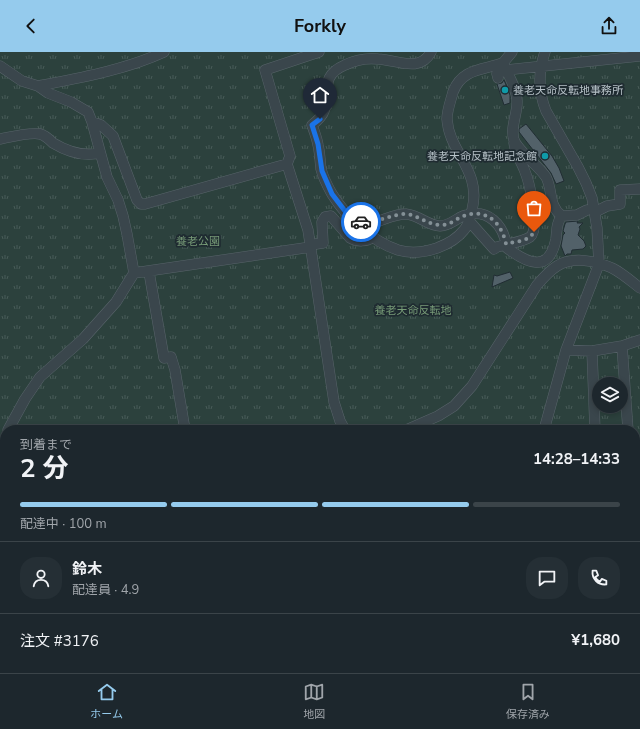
<!DOCTYPE html>
<html lang="ja">
<head>
<meta charset="utf-8">
<style>
  body { margin:0; font-family:"Nunito Sans","Noto Sans JP",sans-serif; background:#252f35; color:#f1f3f6; height:100vh; display:flex; flex-direction:column; font-size:15px; white-space:nowrap }
  * { box-sizing:border-box; margin:0 }
  p { font-size:13px; color:#a0a5aa }
  .icon { flex:none; width:22px; height:22px; fill:none; stroke:currentColor; stroke-width:2; stroke-linecap:round; stroke-linejoin:round }
  .map { position:relative; flex:1; overflow:hidden }
  .side { position:absolute; left:0px; top:373px; width:640px; height:248px; display:flex; flex-direction:column; background:#1d272d; border-radius:16px 16px 0 0; box-shadow:0 2px 6px #0003,0 0 0 1px #3b4449 }
  .side>* { flex:none }
  .fabs { position:absolute; left:592px; top:325px; display:grid; gap:8px }
  .fabs a { display:grid; place-items:center; width:36px; height:36px; border-radius:50%; background:#1d272d; box-shadow:0 2px 6px #0003,0 0 0 1px #3b4449; font-size:20px }
  .pin { position:absolute; display:grid; place-items:center; width:34px; height:34px; color:#fff; margin:-41px -17px; border-radius:50% 50% 50% 0; rotate:-45deg; box-shadow:0 0 4px #0007 }
  .pin .icon { rotate:45deg }
  .courier { position:absolute; display:grid; place-items:center; width:40px; height:40px; margin:-20px; border:3px solid #1a73e8; border-radius:50%; background:#fff; color:#222; box-shadow:0 1px 5px #0007 }
  .summary em { font-style:normal; font-weight:700 }
  .summary div { display:flex; flex-direction:column-reverse }
  .summary { display:flex; align-items:center; justify-content:space-between; height:68px; padding:0 20px }
  h1 { font-size:26px; font-weight:700; line-height:30px }
  .bar { display:grid; grid-template-columns:repeat(4,1fr); gap:6px 4px; align-content:center; height:48px; padding:0 20px }
  .bar i { height:5px; border-radius:3px; background:#3b4449 }
  .bar .active { background:#95cbed }
  .bar p { grid-column:span 4 }
  .line { display:flex; align-items:center; gap:10px; padding:0 20px; border-top:1px solid #3b4449 }
  .line div { flex:1 }
  .round { display:grid; place-items:center; flex:none; width:42px; height:42px; border-radius:16px; background:#252f35 }
  header { display:flex; justify-content:space-between; align-items:center; height:52px; padding:0 20px; background:#95cbed; color:#111; font-size:18px; font-weight:700 }
  .menu { display:flex; justify-content:space-around; align-items:center; height:56px; border-top:1px solid #3b4449; background:#1d272d; font-size:11px; color:#a0a5aa }
  .menu a { display:grid; justify-items:center; gap:2px }
  .menu .active { color:#95cbed }
  .map>svg:first-child { display:block }
  .grass { fill:url(#grass-tufts); fill-rule:evenodd }
  .forest { fill:url(#forest-crowns) }
  .building { fill:#526169; stroke:#212d33 }
  .lines { fill:none; stroke-linecap:round; stroke-linejoin:round }
  .minor-casing { stroke:#58646a; stroke-width:11 }
  .path { stroke:#4b5e5b; stroke-width:1.5; stroke-dasharray:3 3; stroke-linecap:butt }
  .minor { stroke:#3a464c; stroke-width:10 }
  .done { stroke:#849096; stroke-width:4; stroke-dasharray:0 7.2 }
  .route { stroke:#1a73e8; stroke-width:5 }
  .culture-dot { fill:#0f9aa8; stroke:#1f2b31; stroke-width:1.5 }
  .labels { text-anchor:middle; dominant-baseline:central; stroke-width:3.5; stroke-linejoin:round; paint-order:stroke }
  .poi-label { font-size:11px; fill:#b6c1c7; stroke:#1f2b31; text-anchor:start }
  .park-label { font-size:11px; fill:#779b77; stroke:#1f2b31 }
</style>
</head>
<body>
<header><svg class="icon" aria-label="back" viewBox="0 0 24 24"><path d="M15 5l-7 7 7 7"/></svg>Forkly<svg class="icon" aria-label="share" viewBox="0 0 24 24"><path d="M12 15V3M7 8l5-5 5 5M5 13v7h14v-7"/></svg></header>
<div class="map">
<svg width="640" height="621" viewBox="0 0 640 621">
  <defs>
    <pattern id="grass-tufts" width="24" height="20" patternUnits="userSpaceOnUse"><rect width="24" height="20" fill="#2c413d"/><path d="M3 7l-1-3M5 7V3M7 7l1-3M15 17l-1-3M17 17v-4M19 17l1-3" fill="none" stroke="#485b58"/></pattern>
    <pattern id="forest-crowns" width="20" height="18" patternUnits="userSpaceOnUse"><rect width="20" height="18" fill="#2c413d"/><path d="M2 6a3 3 0 1 1 6 0M12 15a3 3 0 1 1 6 0" fill="none" stroke="#485b58"/></pattern>
  </defs>
  <rect width="100%" height="100%" fill="#27343c"/>
  <!-- grass -->
  <path class="grass" d="M0 0H640V393L635 395V378H5V562H0ZM599 332H621V354H599Z"/>
  <!-- forest -->
  <path class="forest" d="M640 411V621H572L571 616H635V412Z
    M0 588 5 589V616H230L244 619V621H0Z
    M344 616H459L458 621H343L341 619Z"/>
  <!-- building -->
  <path class="building" d="M504 28 510 43V51L504 53 497 32 502 31Z
    M526 72 552 104 559 116 564 129 556 132 551 121 519 80V77Z
    M578 169 577 171H583L579 175 580 177 578 183 584 189 586 194 583 197 572 198 571 202H567L565 204 561 194 563 183 565 181 563 179 565 172 566 170Z
    M510 220 513 226 492 235 494 223 497 224Z"/>
  <g class="lines">
    <!-- minor casing -->
    <g class="minor-casing">
      <path id="minor" d="M319 0 265 18 290 104 287 112 308 178 334 350 340 369 345 378
        M431 0C420 21 397 8 378 7 368 6 355 8 345 13 317 25 333 42 324 59 322 65 317 69 312 73 314 79 317 86 318 93 320 101 320 109 321 117 323 125 328 135 332 142 347 166 371 189 398 198 411 202 425 200 437 196 448 192 457 187 464 178 470 171 469 167 472 158 482 118 449 101 447 67 447 58 451 48 453 40 462 16 484 18 503 11
        M512 0 503 11C508 23 518 38 517 51 517 63 510 76 514 88 518 99 539 114 546 125 553 138 548 154 562 164
        M0 14 22 29 38 34 48 41 71 50 88 60 92 70 107 125 118 148 123 164 127 182 134 221 116 250 83 287 40 325 25 347 8 378
        M498 26 497 22 506 18 640 4
        M38 34C79 26 125 18 164 0
        M92 70 101 73 113 84 137 148 141 152H145L287 112
        M0 87C10 85 30 80 40 82 45 83 50 88 53 91 68 100 83 105 100 101
        M595 160 607 154 620 152V138L640 137
        M355 169C363 170 371 171 379 169 388 166 396 162 406 162 419 163 428 174 440 174 449 174 456 167 463 164 488 155 504 173 507 196 527 211 549 222 556 187 557 179 556 171 562 164L577 163 587 158
        M470 170 494 197 497 195C506 192 523 190 530 185 541 176 529 129 524 117 520 108 515 100 514 91
        M316 192 323 191 322 170 325 165 331 164 350 186C357 190 367 190 373 185
        M149 220 164 306 171 305 175 318 185 378
        M134 221 311 195
        M566 298 592 299 622 294
        M592 299 595 378
        M406 378 438 364 454 354 472 334 537 233C543 226 549 219 557 214 573 204 596 209 612 216 622 221 631 229 640 236
        M544 378 566 298 599 212 597 176 592 146 586 131 578 115 546 59C538 39 538 20 545 0
        M628 378 622 294 640 288
        M0 409 5 391
        M0 489 5 491
        M396 621 400 616"/>
    </g>
    <!-- path -->
    <path class="path" d="M207 616 209 621"/>
    <!-- minor -->
    <use href="#minor" class="minor"/>
  </g>
  <g class="lines">
    <!-- done -->
    <path class="done" d="M361 170C377 171 389 163 404 162 418 162 428 174 442 173 449 173 455 168 461 165 485 155 501 169 506 192 516 189 528 190 534 180"/>
    <!-- route -->
    <path class="route" d="M320 67 312 73 318 92 322 119 332 142 345 159 355 170H361"/>
  </g>
  <!-- markers -->
  <g class="culture-dot">
    <circle cx="505" cy="38" r="4"/>
    <circle cx="545" cy="104" r="4"/>
  </g>
  <g class="labels">
    <!-- poi labels -->
    <g class="poi-label">
      <text x="513" y="38">養老天命反転地事務所</text>
      <text x="537" y="104" text-anchor="end">養老天命反転地記念館</text>
    </g>
    <!-- park labels -->
    <g class="park-label">
      <text x="198" y="189">養老公園</text>
      <text x="413" y="258">養老天命反転地</text>
    </g>
  </g>
</svg>
<div class="fabs">
<a><svg class="icon" aria-label="layers" viewBox="0 0 24 24"><path d="M12 4l9 5-9 5-9-5zM3 14l9 5 9-5"/></svg></a>
</div>
<div class="pin" style="left:534px;top:180px;background:#ea580c"><svg class="icon" aria-label="bag" viewBox="0 0 24 24"><path d="M5 8h14l-1 12H6zM9 8a3 3 0 0 1 6 0"/></svg></div>
<div class="pin" style="left:320px;top:67px;background:#1f2937"><svg class="icon" aria-label="home" viewBox="0 0 24 24"><path d="M3 11l9-7 9 7M6 9v11h12V9"/></svg></div>
<div class="courier" style="left:361px;top:170px"><svg class="icon" aria-label="car" viewBox="0 0 24 24"><path d="M5 17H2v-5l4-1 3-4h7l3 4 3 1v5h-3M9 17h6M6 11h13"/><circle cx="7" cy="17" r="2"/><circle cx="17" cy="17" r="2"/></svg></div>
<section class="side">
<div class="summary"><div><h1>2 分</h1><p>到着まで</p></div><em>14:28–14:33</em></div>
<div class="bar"><i class="active"></i><i class="active"></i><i class="active"></i><i></i><p>配達中 · 100 m</p></div>
<div class="line" style="height:72px"><a class="round"><svg class="icon" aria-label="person" viewBox="0 0 24 24"><circle cx="12" cy="8" r="4"/><path d="M4 21q1-7 8-7t8 7"/></svg></a><div><b>鈴木</b><p>配達員 · 4.9</p></div><a class="round"><svg class="icon" aria-label="chat" viewBox="0 0 24 24"><path d="M4 5h16v11H9l-5 4z"/></svg></a><a class="round"><svg class="icon" aria-label="phone" viewBox="0 0 24 24"><path d="M5 4h4l2 5-3 2q2 4 5 5l2-3 5 2v4C11 20 4 13 5 4z"/></svg></a></div>
<div class="line" style="height:52px"><div>注文 #3176</div><b>¥1,680</b></div>
</section>
</div>
<nav class="menu">
<a class="active"><svg class="icon" aria-label="home" viewBox="0 0 24 24"><path d="M3 11l9-7 9 7M6 9v11h12V9"/></svg>ホーム</a>
<a><svg class="icon" aria-label="map" viewBox="0 0 24 24"><path d="M3 6l6-2 6 2 6-2v14l-6 2-6-2-6 2zM9 4v14M15 6v14"/></svg>地図</a>
<a><svg class="icon" aria-label="saved" viewBox="0 0 24 24"><path d="M7 4h10v16l-5-4-5 4z"/></svg>保存済み</a>
</nav>
</body>
</html>
